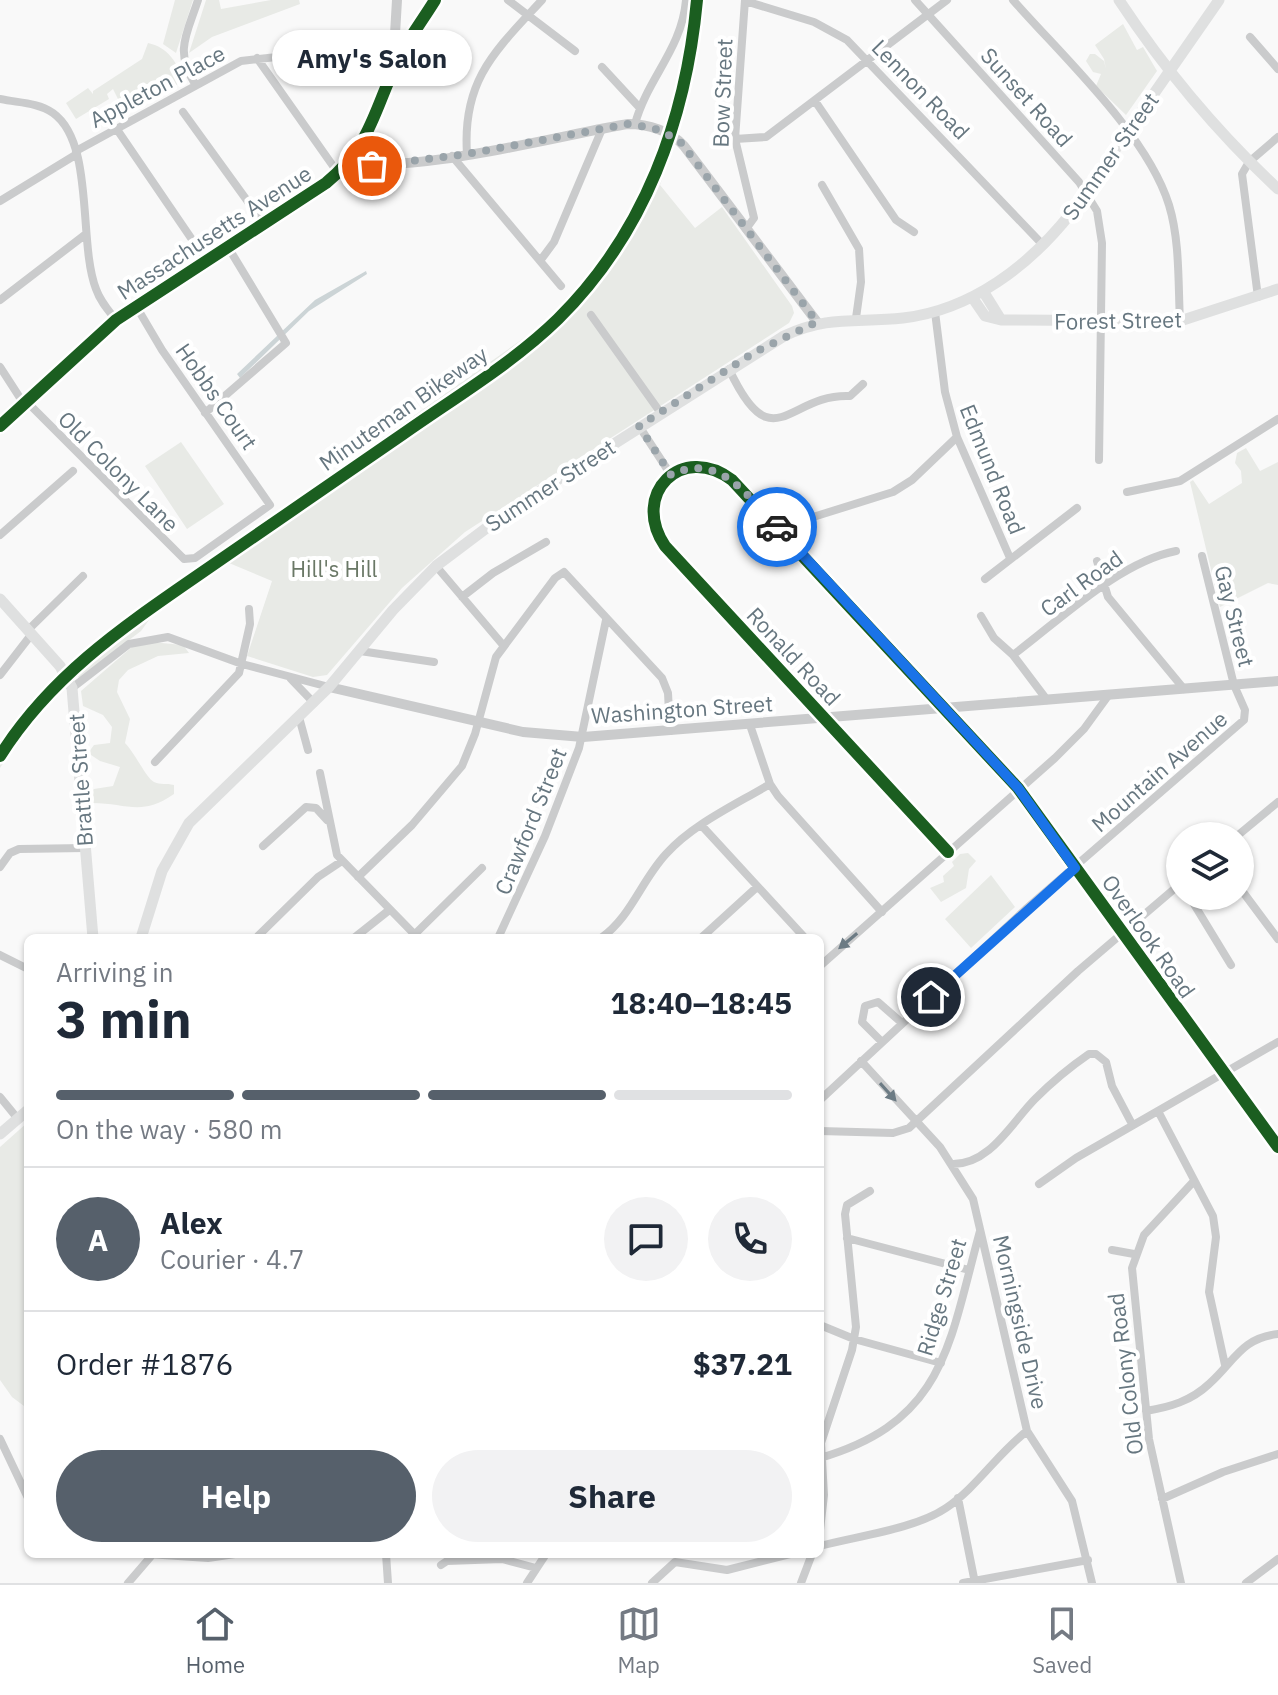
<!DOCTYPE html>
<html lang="en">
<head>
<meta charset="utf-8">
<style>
  body { margin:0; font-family:"IBM Plex Sans",sans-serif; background:#f2f2f3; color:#1f2937; height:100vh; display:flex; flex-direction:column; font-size:30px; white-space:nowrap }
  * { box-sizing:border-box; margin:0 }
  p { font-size:26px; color:#747a83 }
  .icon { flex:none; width:44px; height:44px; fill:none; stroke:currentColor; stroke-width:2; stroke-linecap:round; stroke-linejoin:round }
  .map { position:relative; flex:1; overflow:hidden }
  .sheet { position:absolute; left:24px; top:934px; width:800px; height:624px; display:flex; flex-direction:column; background:#fff; border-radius:12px; box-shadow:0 2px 6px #0004 }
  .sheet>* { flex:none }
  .tools { position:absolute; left:1166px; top:822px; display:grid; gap:16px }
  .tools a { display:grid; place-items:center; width:88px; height:88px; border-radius:50%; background:#fff; box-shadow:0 2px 6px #0004; font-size:40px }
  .pin { position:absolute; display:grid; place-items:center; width:68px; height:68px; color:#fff; margin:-34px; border:4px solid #fff; border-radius:50%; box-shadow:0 2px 8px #0007 }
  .courier { position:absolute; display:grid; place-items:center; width:80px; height:80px; margin:-40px; border:6px solid #1a73e8; border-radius:50%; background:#fff; color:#222; box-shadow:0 2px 10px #0007 }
  .bubble { position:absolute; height:56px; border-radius:28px; background:#fff; box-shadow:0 2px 6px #0004; font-size:26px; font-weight:800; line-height:56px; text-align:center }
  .headline em { font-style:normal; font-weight:800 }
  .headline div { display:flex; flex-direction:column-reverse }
  .headline { display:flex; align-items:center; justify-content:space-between; height:136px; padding:0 32px }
  h1 { font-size:52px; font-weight:800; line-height:60px }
  .bar { display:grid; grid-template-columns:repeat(4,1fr); gap:12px 8px; align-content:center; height:96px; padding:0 32px }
  .bar i { height:10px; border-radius:6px; background:#e0e1e3 }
  .bar .active { background:#56606b }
  .bar p { grid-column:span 4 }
  .line { display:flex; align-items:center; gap:20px; padding:0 32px; border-top:2px solid #e0e1e3 }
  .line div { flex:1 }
  .round { display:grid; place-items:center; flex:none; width:84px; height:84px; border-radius:42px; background:#f2f2f3 }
  .button { display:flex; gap:16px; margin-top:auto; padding:16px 32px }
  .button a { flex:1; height:92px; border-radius:48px; background:#56606b; color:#fff; font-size:32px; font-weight:800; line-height:92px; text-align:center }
  .button a+a { background:#f2f2f3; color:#1f2937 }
  .menu { display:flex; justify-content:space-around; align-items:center; height:112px; border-top:2px solid #e0e1e3; background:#fff; font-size:22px; color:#747a83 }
  .menu a { display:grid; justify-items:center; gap:4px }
  .menu .active { color:#56606b }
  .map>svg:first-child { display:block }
  .green { fill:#e8eae6 }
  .water { fill:#ccd4d6 }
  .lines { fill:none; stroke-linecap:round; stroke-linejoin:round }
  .minor { stroke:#cacbcc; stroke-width:8 }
  .tertiary { stroke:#cacbcc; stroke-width:10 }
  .secondary { stroke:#dfe0e0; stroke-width:11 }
  .primary { stroke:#dfe0e0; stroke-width:12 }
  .cycleway-casing { stroke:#fff; stroke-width:17 }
  .cycleway { stroke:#1b5e20; stroke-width:12 }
  .oneway { fill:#6c7b84 }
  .done { stroke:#9aa4aa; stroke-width:8; stroke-dasharray:0 14.4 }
  .route { stroke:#1a73e8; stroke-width:10 }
  .labels { text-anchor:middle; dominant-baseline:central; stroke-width:8; stroke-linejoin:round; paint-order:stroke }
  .street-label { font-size:22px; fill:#677780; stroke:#fff }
  .park-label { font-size:22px; fill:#6a7866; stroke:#fff }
</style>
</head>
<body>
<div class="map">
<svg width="1278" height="1583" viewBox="0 0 1278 1583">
  <rect width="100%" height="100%" fill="#f9f9f9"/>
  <!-- green -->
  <path class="green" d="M175 0H193L176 53 163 44Z
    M206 0H219L221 9 271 0H299L300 4 212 37 189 53Z
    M693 0H702C695 64 682 126 660 185L695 228 722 207 792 306 794 313 789 323 465 532 402 588 327 675 313 677 247 656 272 581 229 563 154 613 141 631 79 678 74 672 25 729 0 768C0 762 0 754 0 749 12 714 74 660 102 636L551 319 608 251 667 139 683 74Z
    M1123 24 1137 50 1143 47 1157 71 1126 115 1096 86 1101 74 1093 72 1086 61 1090 54H1095L1104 61 1106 69 1104 59 1095 45Z
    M148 43C167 47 178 62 183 81L126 115 113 89 107 94 109 99 76 119 66 103 88 88 93 94V91L142 59Z
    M181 442 224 504 187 529 145 466Z
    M1246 448 1260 471 1278 462V585L1268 583 1220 607 1190 482 1193 480 1209 504 1242 483 1241 471 1235 463 1237 453Z
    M151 642 183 645 189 653 158 656 128 670 119 680 117 692 130 719 125 743C135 753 146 778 154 782 161 785 166 783 174 785V794C141 817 127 803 92 803L89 794 94 789 113 786 120 767 100 761 88 753 94 745 110 743 112 727 103 715 83 706 81 691 133 646Z
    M968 853 976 861 969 869 966 888 941 902 930 888 944 882 943 876 954 866 952 862 960 854Z
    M991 875 1015 907 971 948 945 919Z
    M28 1122V1409L12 1397 0 1380V1147Z"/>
  <!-- water -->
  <path class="water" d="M366 271 367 274 309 311 240 378 237 374 315 300Z"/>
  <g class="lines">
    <!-- minor -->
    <path class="minor" d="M508 0 575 51
      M745 0 735 139 754 218 746 229
      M915 0 1079 182 1097 211 1102 243 1099 460
      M1013 0C1062 56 1147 134 1169 205 1180 241 1178 283 1180 321
      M745 1 814 22 847 40 1043 245
      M1250 37 1278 69
      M257 58 338 173
      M602 67 639 107
      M195 84C174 51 187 34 198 0
      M0 99C18 103 37 102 53 113 95 143 78 243 96 289 100 301 108 310 116 320
      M815 101 896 220 914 232
      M183 112 264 224
      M635 124C647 79 682 49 686 0
      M116 128 206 260
      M735 139 766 137 947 0
      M76 151 241 61 313 53H401
      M467 154C462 80 495 51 542 0
      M452 156 561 286
      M822 185 859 249 861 282 856 318
      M0 201 77 154
      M540 261 554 242 602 129
      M1258 297 1242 174 1249 162 1278 137
      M0 300 86 234
      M935 312 945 392 957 437 1010 558
      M591 315 660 412
      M0 367 24 404
      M729 369C773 463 788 393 850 396L863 384
      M26 401 184 559 195 558 270 505 162 350 136 306
      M205 413 286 343 228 247
      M639 426 671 475
      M1127 492 1180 481 1278 419
      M778 528 893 492 912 480 957 437
      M0 535 73 471
      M1097 561 1108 597 1184 689
      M436 566 503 645
      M985 579 1077 508
      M462 597 493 573 546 542
      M981 616 994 638 1013 655 1047 700
      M28 630 83 576
      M360 651 434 662
      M1013 655C1060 620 1119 562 1176 551
      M0 675 31 635
      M291 679 314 703
      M72 688 129 644 168 637 242 664 329 687
      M299 717 308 750
      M750 725 770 784 778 796 882 912
      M155 762 239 673 250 624 249 609
      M320 773 337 855 418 938
      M702 826 805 938
      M1237 836 1278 802
      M263 846 306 807 316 808 327 820
      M948 852 665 546C630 494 682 442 732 480L1018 788 1278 1147
      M0 867 10 853 19 849 85 848
      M358 877 412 825 462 766 475 734 496 657 555 578 564 572 662 678 668 693 670 731
      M1240 888 1278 939
      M1189 896 1231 965
      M414 935 482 868
      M256 938 318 877 342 861
      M354 938 388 911
      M498 938 545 836 579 748 606 620
      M601 938C631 917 641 881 666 854 693 824 735 805 770 784
      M701 938 757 887
      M0 955 28 969
      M820 966 1055 758 1084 729 1108 696
      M882 1042 862 1022 865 1006 878 1002 902 1023
      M861 1061 940 1147 973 1199 1027 1431 1072 1501 1092 1583
      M0 1097 18 1119
      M820 1100 1027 908 1244 720 1245 710 1234 685 1202 556
      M1158 1111 1213 1216 1216 1237 1209 1292 1225 1365
      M820 1131 893 1133 909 1128 1078 971 1180 884
      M952 1164C990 1165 1012 1122 1035 1099 1051 1083 1070 1067 1089 1054H1096L1106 1062 1112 1086 1132 1124
      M1039 1184 1076 1158 1278 1042
      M847 1238 969 1270
      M1112 1250 1134 1254
      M820 1325 854 1339 941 1363
      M1146 1411C1170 1407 1191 1401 1209 1384 1234 1362 1241 1338 1278 1334
      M0 1439 28 1498
      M820 1458C946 1421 949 1343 980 1231
      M958 1498 975 1583
      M1162 1499 1223 1472 1278 1454
      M820 1530 824 1495 821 1443 852 1350 856 1327 845 1214 847 1205 870 1191
      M820 1546C857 1536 915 1529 946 1508 977 1487 997 1454 1027 1431
      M148 1554 208 1558 235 1554
      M386 1554 388 1583
      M441 1565 447 1561 502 1559 536 1568
      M128 1583 153 1554
      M527 1583 546 1554
      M652 1583 675 1562 727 1570 790 1554
      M801 1583 812 1554
      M963 1583 1088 1560
      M1181 1583 1149 1439 1132 1268 1144 1235 1194 1181
      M1246 1583 1278 1559"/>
    <!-- tertiary -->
    <path class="tertiary" d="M397 0 395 34 401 53
      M354 159C395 179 574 132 628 124 648 124 671 131 684 146L817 322
      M329 687 523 732 583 737 1278 681"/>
    <!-- secondary -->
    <path class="secondary" d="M1119 0C1165 70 1217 132 1278 189
      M983 291 1001 320
      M972 297 985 316 1001 320 1180 321 1278 289
      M0 599 60 666 72 688 93 938
      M141 938 162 871 189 823 329 687 393 610 436 566 513 508 784 336C828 315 857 323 903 318 972 310 1030 265 1071 213L1219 0
      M0 1134 28 1110"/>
    <!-- primary -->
    <path class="primary" d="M0 426 116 320 326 183C373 145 375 104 401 54 411 35 424 18 435 0"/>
    <!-- cycleway casing -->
    <g class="cycleway-casing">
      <path id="cycleway" d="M0 426 116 320 326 183C373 145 375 104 401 54 411 35 424 18 435 0
        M0 756C49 678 120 629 194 578 264 530 333 482 403 434 454 398 513 363 558 319 645 233 686 119 697 0
        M948 852 665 546C630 494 682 442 732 480L1018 788 1278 1147"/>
    </g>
    <!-- cycleway -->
    <use href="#cycleway" class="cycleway"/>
  </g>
  <!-- one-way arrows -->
  <defs><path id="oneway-solid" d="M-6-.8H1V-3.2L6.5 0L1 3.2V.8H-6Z" transform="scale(2)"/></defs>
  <g class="oneway">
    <use href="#oneway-solid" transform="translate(848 941) rotate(140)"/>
    <use href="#oneway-solid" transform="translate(888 1092) rotate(48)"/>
  </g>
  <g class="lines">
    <!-- done -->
    <path class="done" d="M372 166 467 154 628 124 653 128 679 140 817 322 755 352 639 426 671 475C719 451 747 496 777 527"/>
    <!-- route -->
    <path class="route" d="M777 527 1018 788 1075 868 931 997"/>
  </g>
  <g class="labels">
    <!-- street labels -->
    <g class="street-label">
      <text transform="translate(157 86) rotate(-28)">Appleton Place</text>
      <text transform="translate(921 89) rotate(46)">Lennon Road</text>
      <text transform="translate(722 93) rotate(-88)">Bow Street</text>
      <text transform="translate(1027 97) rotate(48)">Sunset Road</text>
      <text transform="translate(1110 156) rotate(-55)">Summer Street</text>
      <text transform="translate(214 232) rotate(-33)">Massachusetts Avenue</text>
      <text transform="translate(1118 320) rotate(-1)">Forest Street</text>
      <text transform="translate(217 396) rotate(55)">Hobbs Court</text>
      <text transform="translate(403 408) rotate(-35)">Minuteman Bikeway</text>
      <text transform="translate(993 469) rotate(68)">Edmund Road</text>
      <text transform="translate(119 471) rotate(45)">Old Colony Lane</text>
      <text transform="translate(550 485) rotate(-33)">Summer Street</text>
      <text transform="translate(1081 583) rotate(-36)">Carl Road</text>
      <text transform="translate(1235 616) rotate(76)">Gay Street</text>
      <text transform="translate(794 656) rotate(47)">Ronald Road</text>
      <text transform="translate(682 709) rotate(-4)">Washington Street</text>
      <text transform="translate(1159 771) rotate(-41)">Mountain Avenue</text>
      <text transform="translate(80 780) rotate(-94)">Brattle Street</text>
      <text transform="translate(530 821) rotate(-68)">Crawford Street</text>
      <text transform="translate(1149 936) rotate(55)">Overlook Road</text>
      <text transform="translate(941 1297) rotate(-73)">Ridge Street</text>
      <text transform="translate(1021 1322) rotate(77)">Morningside Drive</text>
      <text transform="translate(1125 1374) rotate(-97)">Old Colony Road</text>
    </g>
    <!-- park labels -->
    <g class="park-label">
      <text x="334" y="568">Hill's Hill</text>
    </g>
  </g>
</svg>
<div class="tools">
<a><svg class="icon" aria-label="layers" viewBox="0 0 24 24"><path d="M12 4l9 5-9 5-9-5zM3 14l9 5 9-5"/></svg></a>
</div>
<div class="pin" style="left:372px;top:166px;background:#ea580c"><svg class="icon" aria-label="bag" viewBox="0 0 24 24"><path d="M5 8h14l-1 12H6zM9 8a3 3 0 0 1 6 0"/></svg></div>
<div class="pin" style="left:931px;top:997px;background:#1f2937"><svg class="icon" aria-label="home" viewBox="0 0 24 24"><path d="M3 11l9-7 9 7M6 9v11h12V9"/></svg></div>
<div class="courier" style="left:777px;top:527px"><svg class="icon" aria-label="car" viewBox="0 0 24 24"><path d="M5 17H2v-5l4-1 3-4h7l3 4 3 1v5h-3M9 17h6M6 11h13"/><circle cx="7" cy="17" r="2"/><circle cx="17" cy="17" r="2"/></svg></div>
<div class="bubble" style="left:272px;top:30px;width:200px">Amy's Salon</div>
<section class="sheet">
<div class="headline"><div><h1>3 min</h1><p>Arriving in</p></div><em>18:40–18:45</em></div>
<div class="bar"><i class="active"></i><i class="active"></i><i class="active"></i><i></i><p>On the way · 580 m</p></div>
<div class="line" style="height:144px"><b class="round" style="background:#56606b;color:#fff">A</b><div><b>Alex</b><p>Courier · 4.7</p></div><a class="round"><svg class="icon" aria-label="chat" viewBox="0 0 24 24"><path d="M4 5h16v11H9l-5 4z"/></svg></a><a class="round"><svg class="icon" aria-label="phone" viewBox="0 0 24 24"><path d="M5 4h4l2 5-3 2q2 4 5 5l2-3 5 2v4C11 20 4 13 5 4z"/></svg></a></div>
<div class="line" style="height:104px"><div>Order #1876</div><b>$37.21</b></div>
<div class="button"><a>Help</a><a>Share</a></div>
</section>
</div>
<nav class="menu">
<a class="active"><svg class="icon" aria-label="home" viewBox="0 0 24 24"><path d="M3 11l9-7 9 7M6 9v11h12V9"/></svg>Home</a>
<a><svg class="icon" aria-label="map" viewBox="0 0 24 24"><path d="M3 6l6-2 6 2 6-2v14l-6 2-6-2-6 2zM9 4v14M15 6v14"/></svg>Map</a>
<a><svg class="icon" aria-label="saved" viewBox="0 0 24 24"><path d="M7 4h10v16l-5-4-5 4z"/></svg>Saved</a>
</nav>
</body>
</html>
